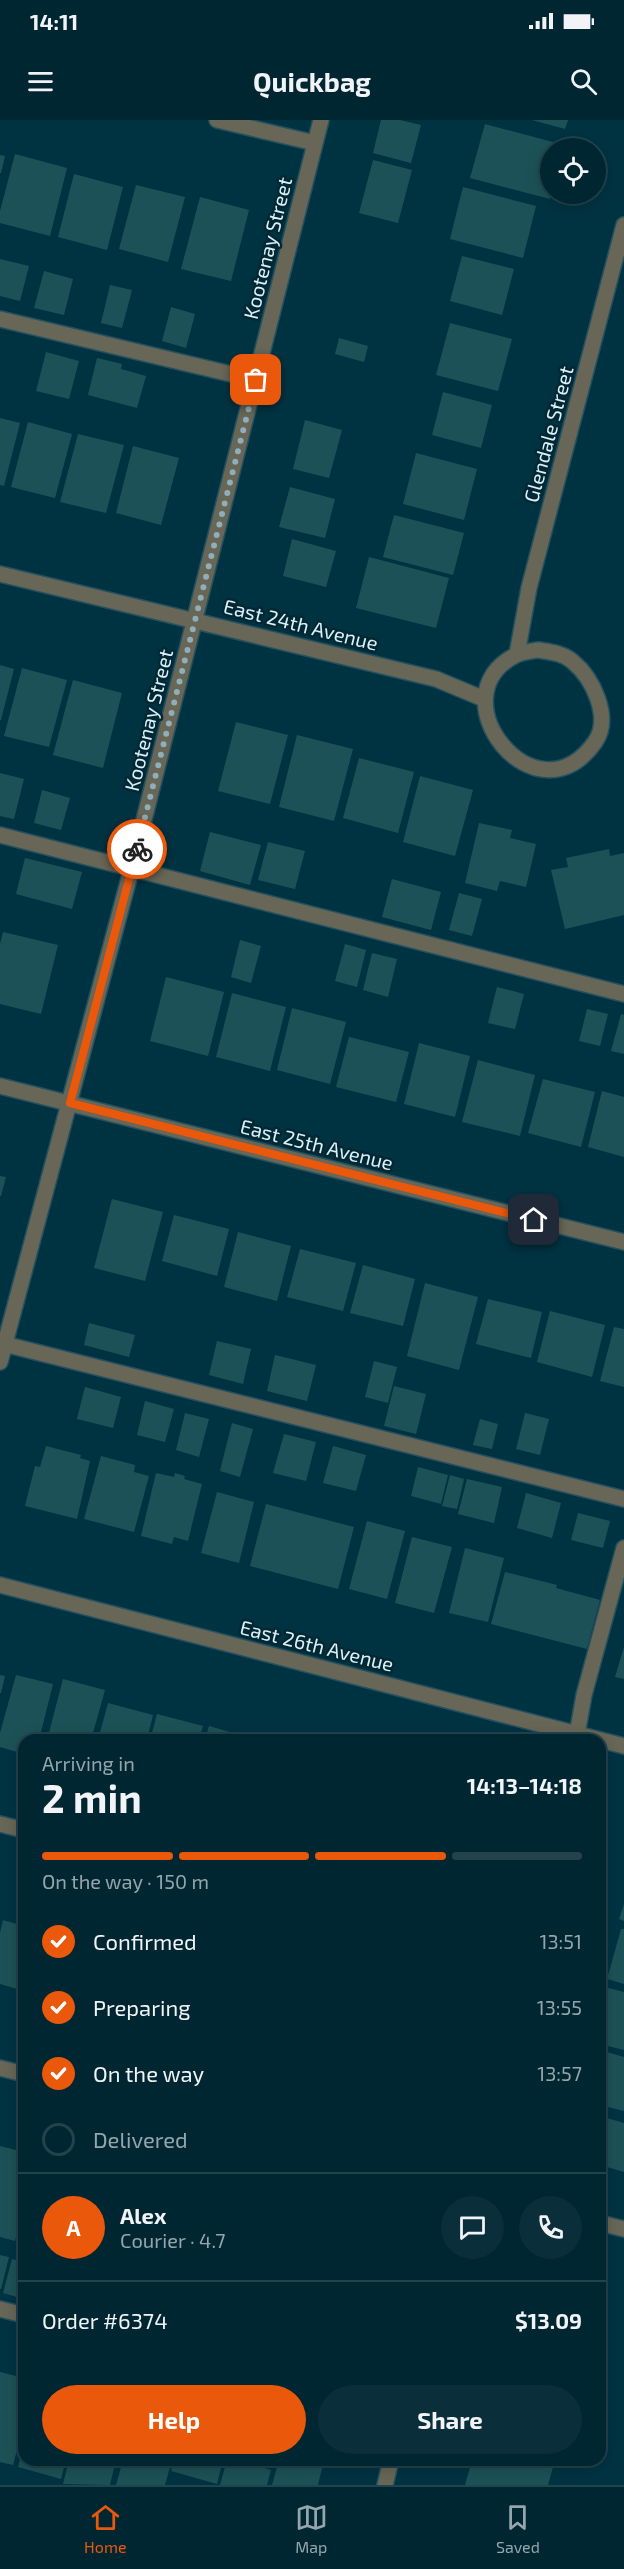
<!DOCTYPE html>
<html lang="en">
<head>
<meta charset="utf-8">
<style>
  body { margin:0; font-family:"Exo 2",sans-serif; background:#0a2e3a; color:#f1f3f6; height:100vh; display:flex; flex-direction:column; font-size:22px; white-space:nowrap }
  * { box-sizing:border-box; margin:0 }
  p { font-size:20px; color:#95a5ac }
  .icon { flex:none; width:33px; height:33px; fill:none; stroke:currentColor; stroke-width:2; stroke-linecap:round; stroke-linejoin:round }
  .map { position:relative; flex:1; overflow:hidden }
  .sheet { position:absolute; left:18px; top:1614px; width:588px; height:732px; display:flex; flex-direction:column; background:#002632; border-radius:18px; box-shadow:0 3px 15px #0003,0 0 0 2px #22434d }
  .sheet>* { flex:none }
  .buttons { position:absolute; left:540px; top:18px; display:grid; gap:12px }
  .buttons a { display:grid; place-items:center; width:66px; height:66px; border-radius:50%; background:#002632; box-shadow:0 3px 15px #0003,0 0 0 2px #22434d; font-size:30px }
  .pin { position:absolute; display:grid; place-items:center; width:51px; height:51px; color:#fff; margin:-26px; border-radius:12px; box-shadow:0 3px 9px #0006 }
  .courier { position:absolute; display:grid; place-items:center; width:60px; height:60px; margin:-30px; border:4px solid #ea580c; border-radius:50%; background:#fff; color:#222; box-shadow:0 2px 8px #0007 }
  .summary em { font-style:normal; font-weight:700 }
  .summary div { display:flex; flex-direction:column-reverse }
  .summary { display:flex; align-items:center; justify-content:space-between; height:102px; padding:0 24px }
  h1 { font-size:39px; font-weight:700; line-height:45px }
  .bar { display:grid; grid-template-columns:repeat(4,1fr); gap:9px 6px; align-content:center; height:72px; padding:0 24px }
  .bar i { height:8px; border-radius:4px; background:#22434d }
  .bar .on { background:#ea580c }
  .bar p { grid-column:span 4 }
  .line { display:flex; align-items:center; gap:15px; padding:0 24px; border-top:2px solid #22434d }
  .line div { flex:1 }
  .round { display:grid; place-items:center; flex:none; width:63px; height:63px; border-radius:32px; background:#0a2e3a }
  ol { padding:0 24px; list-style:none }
  li { display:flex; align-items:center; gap:18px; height:66px }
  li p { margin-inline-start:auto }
  li .icon { padding:6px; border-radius:50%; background:#ea580c; color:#fff; stroke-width:4 }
  li:last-child { color:#95a5ac }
  li i { width:33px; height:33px; border:3px solid #22434d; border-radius:50% }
  .button { display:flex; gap:12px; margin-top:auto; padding:12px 24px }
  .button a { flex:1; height:69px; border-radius:36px; background:#ea580c; color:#fff; font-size:24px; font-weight:700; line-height:69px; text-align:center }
  .button a+a { background:#0a2e3a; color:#f1f3f6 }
  .status { display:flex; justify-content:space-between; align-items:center; height:42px; padding:0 30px; background:#002632; direction:ltr }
  .status svg { height:16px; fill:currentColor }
  header { display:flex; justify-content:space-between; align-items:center; height:78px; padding:0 24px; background:#002632; font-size:27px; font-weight:700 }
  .tabs { display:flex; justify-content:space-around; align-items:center; height:84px; border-top:2px solid #22434d; background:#002632; font-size:16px; color:#95a5ac }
  .tabs a { display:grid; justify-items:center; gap:3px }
  .tabs .on { color:#ea580c }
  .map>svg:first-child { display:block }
  .building { fill:#1c5257 }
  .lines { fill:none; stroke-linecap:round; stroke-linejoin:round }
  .minor-casing { stroke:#235160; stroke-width:18 }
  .minor { stroke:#686656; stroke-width:15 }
  .done { stroke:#8daeba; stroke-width:6; stroke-dasharray:0 10.8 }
  .route { stroke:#ea580c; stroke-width:8 }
  .labels { text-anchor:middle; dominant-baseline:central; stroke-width:5; stroke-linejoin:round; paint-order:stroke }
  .street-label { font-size:20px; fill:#d9f1fb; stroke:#032833 }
</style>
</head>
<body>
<div class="status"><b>14:11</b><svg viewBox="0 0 49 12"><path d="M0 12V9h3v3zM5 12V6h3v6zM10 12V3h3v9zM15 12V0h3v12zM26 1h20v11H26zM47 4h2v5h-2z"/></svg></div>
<header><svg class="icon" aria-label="menu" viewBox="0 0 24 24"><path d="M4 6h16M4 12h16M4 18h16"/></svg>Quickbag<svg class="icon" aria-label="search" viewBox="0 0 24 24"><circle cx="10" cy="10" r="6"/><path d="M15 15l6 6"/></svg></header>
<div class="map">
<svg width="624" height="2365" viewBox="0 0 624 2365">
  <rect width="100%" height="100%" fill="#003342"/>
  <!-- building -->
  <path class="building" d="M381 0H400L421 5 411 43 373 33Z
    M532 0H568L565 9Z
    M485 4 564 25 563 28H550V79L470 58Z
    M15 34 67 48 50 116 0 103V91Z
    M0 35 5 36 1 53H0Z
    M373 40 412 50 398 103 359 93Z
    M74 54 123 67 107 130 58 117Z
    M136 65 185 77 168 142 119 129Z
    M463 67 536 86 523 138 450 119Z
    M200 77 249 90 231 161 181 149Z
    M462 136 514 149 502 195 450 181Z
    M0 139 29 146 20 181 0 176Z
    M44 151 73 159 64 195 34 188Z
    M110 165 132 170 122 208 101 203Z
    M171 187 195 194 186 228 162 221Z
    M450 203 512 219 498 271 436 255Z
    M339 218 368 226 364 242 335 234Z
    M46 232 79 241 69 279 36 271Z
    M97 238 122 244 121 249 146 256 137 288 88 275Z
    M443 272 492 285 481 328 432 315Z
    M0 298 20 303 4 366 0 365Z
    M305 300 342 310 329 358 293 349Z
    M28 302 72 314 55 378 11 367Z
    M78 314 124 325 106 393 60 382Z
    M133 326 179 338 161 405 116 393Z
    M416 333 477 349 464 400 403 384Z
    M290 367 335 379 325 418 279 407Z
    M394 395 464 413 453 455 383 437Z
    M292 419 336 431 326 467 283 456Z
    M369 437 449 458 436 508 356 488Z
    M0 545 14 549 1 600H0Z
    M22 548 67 560 49 627 4 616Z
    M73 560 122 573 103 648 53 635Z
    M236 602 288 615 270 684 218 671Z
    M297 615 353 629 334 701 279 687Z
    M359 638 414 652 398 713 343 698Z
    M0 653 24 659 14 699 0 696Z
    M420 656 473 670 455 736 403 722Z
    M42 670 70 678 61 710 34 703Z
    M479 703 512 710 510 718 536 724 526 767 500 761 497 771 465 763Z
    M210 712 261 725 250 765 200 751Z
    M268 722 305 731 295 769 258 760Z
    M609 729 610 736 624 733V795L565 809 551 750 568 747 566 738Z
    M25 738 82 752 72 789 16 774Z
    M392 759 441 772 431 810 382 797Z
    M459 773 482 779 472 816 449 810Z
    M3 812 58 825 41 894 0 884V824Z
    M240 820 261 826 251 863 231 857Z
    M345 824 366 830 357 867 335 861Z
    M372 833 397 839 388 877 363 870Z
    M166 857 224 872 208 936 150 921Z
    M497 867 524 874 515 909 488 903Z
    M232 873 286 887 270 951 216 937Z
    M292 888 346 902 330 964 277 950Z
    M587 889 608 894 600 926 579 921Z
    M621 894 624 895V934L611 931Z
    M349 917 409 932 396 982 336 967Z
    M419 923 470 936 455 997 404 984Z
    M478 940 535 955 520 1016 462 1002Z
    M543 959 595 972 581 1027 528 1013Z
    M602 971 624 977V1037L588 1027Z
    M0 1056 6 1057 1 1076H0Z
    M112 1079 163 1092 145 1161 94 1148Z
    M174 1095 229 1109 217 1156 162 1141Z
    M238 1112 291 1126 277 1181 224 1167Z
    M300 1129 356 1143 343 1191 287 1177Z
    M363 1145 415 1159 403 1206 350 1193Z
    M425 1163 478 1177 459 1250 407 1236Z
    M488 1179 542 1192 531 1238 476 1224Z
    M550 1191 605 1205 592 1257 537 1242Z
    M89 1203 135 1215 129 1237 84 1225Z
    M614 1207 624 1209V1267L600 1261Z
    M217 1221 251 1229 243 1264 209 1255Z
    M275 1235 316 1245 307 1281 267 1271Z
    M374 1241 397 1247 388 1283 365 1277Z
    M394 1266 426 1274 416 1314 384 1306Z
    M85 1267 121 1277 113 1308 77 1299Z
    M145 1281 174 1289 165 1322 137 1315Z
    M185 1293 209 1299 199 1337 176 1330Z
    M525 1293 549 1299 540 1335 516 1329Z
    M480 1299 498 1304 492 1329 473 1325Z
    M232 1303 253 1309 240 1357 220 1351Z
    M284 1314 316 1322 306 1361 273 1353Z
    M46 1326 81 1335 80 1338 90 1341 77 1399 25 1386 35 1346 40 1347Z
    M333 1326 366 1335 356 1371 323 1363Z
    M101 1336 135 1345 134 1352 149 1356 134 1412 84 1399Z
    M418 1347 448 1355 441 1384 411 1376Z
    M156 1353 174 1357 175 1353 185 1356 184 1359 202 1364 188 1421 174 1417 172 1424 141 1416Z
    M450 1355 464 1359 457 1389 442 1386Z
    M467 1359 502 1367 494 1403 458 1394Z
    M217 1372 254 1382 239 1443 201 1433Z
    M526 1373 561 1383 552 1418 517 1408Z
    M266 1384 354 1407 338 1469 250 1446Z
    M578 1393 610 1401 603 1428 571 1420Z
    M367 1401 405 1411 387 1479 349 1469Z
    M412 1417 452 1427 434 1493 395 1483Z
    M465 1428 504 1438 488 1502 449 1493Z
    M505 1452 557 1465 556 1468 600 1480 587 1529 491 1504Z
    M624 1527V1559L615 1557Z
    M0 1555 5 1556 1 1573H0Z
    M16 1555 53 1564 39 1620H24V1634L0 1627V1613Z
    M63 1559 105 1570 91 1620H47Z
    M108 1583 153 1595 147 1620H98Z
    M157 1594 203 1606 199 1620H150Z
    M209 1606 251 1618V1620H205Z
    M24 1754V1774L18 1773Z
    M624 1784V1801L619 1799Z
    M3 1800 24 1806V1871L0 1864V1813Z
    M621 1809H624V1864L607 1859Z
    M605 1867 624 1872V1930L600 1924V1885Z
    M600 1930 624 1937V1991L600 1985Z
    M600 1996 624 2003V2052L600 2045Z
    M0 2026 24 2032V2085L15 2121 0 2117Z
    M0 2135 9 2137 1 2169H0Z
    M12 2139 24 2142V2179L3 2173Z
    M0 2252 24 2258V2304L13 2345 0 2342Z
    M23 2328 24 2340H66L61 2359 18 2347Z
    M69 2340H116L110 2365 63 2364Z
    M123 2340H172L165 2365H116Z
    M174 2340H223L217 2364 171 2351Z
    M227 2340H237L271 2350 267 2365H220Z
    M279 2340H324L318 2365H272Z
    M472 2340H555L548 2365H465Z"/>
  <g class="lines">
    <!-- minor casing -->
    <g class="minor-casing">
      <path id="minor" d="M217 0 315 23
        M0 199 256 260
        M0 454 436 559 484 579
        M538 530C550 532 563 533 572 541 593 558 612 598 595 622 536 706 434 576 516 535 523 532 531 531 538 530Z
        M517 534 529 468 624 105
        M0 715 624 874
        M0 966 624 1122
        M0 1223 624 1379
        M0 1242 132 747 321 0
        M0 1465 624 1626
        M576 1620 584 1575 624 1428
        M0 1704 24 1710
        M0 1948 24 1954
        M600 2103 624 2109
        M0 2189 24 2195
        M385 2365 391 2340"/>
    </g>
    <!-- minor -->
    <use href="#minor" class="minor"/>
  </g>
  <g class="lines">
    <!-- done -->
    <path class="done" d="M137 729 256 260"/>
    <!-- route -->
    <path class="route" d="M137 729 70 983 534 1100"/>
  </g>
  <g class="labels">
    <!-- street labels -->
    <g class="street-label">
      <text transform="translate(267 128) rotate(-76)">Kootenay Street</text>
      <text transform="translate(548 314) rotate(-75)">Glendale Street</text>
      <text transform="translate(301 504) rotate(14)">East 24th Avenue</text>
      <text transform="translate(148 600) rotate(-76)">Kootenay Street</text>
      <text transform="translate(317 1024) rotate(14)">East 25th Avenue</text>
      <text transform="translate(317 1525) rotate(14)">East 26th Avenue</text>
    </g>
  </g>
</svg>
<div class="buttons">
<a><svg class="icon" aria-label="locate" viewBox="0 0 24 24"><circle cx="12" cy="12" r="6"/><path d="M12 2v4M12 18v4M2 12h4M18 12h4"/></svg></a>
</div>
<div class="pin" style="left:256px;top:260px;background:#ea580c"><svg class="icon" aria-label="bag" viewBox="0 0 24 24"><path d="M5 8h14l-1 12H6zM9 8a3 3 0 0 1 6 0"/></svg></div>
<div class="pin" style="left:534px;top:1100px;background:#1f2937"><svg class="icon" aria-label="home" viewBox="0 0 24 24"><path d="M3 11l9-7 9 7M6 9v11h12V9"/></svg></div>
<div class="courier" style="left:137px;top:729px"><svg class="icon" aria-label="bike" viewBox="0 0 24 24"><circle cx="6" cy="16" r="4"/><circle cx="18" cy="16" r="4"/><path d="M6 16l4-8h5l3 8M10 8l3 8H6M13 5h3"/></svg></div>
<section class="sheet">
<div class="summary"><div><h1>2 min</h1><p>Arriving in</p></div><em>14:13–14:18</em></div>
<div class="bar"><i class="on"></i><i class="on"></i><i class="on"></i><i></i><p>On the way · 150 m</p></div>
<ol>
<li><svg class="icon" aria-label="check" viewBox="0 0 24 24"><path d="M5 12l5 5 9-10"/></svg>Confirmed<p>13:51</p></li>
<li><svg class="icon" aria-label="check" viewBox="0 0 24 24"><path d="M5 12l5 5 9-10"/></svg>Preparing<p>13:55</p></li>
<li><svg class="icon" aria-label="check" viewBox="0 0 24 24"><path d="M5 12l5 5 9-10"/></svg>On the way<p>13:57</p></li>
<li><i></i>Delivered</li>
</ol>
<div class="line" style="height:108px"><b class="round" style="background:#ea580c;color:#fff">A</b><div><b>Alex</b><p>Courier · 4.7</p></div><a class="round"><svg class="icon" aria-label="chat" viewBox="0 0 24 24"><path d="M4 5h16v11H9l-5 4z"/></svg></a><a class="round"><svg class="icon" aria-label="phone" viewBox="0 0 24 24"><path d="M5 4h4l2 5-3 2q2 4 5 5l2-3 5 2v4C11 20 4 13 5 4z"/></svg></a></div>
<div class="line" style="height:78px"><div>Order #6374</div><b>$13.09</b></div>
<div class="button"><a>Help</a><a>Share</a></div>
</section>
</div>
<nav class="tabs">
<a class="on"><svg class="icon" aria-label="home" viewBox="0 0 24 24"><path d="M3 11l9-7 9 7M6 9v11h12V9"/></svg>Home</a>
<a><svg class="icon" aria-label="map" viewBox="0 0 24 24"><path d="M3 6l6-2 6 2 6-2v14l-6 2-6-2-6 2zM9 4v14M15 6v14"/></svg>Map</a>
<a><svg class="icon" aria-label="saved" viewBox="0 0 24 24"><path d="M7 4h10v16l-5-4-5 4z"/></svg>Saved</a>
</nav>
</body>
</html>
